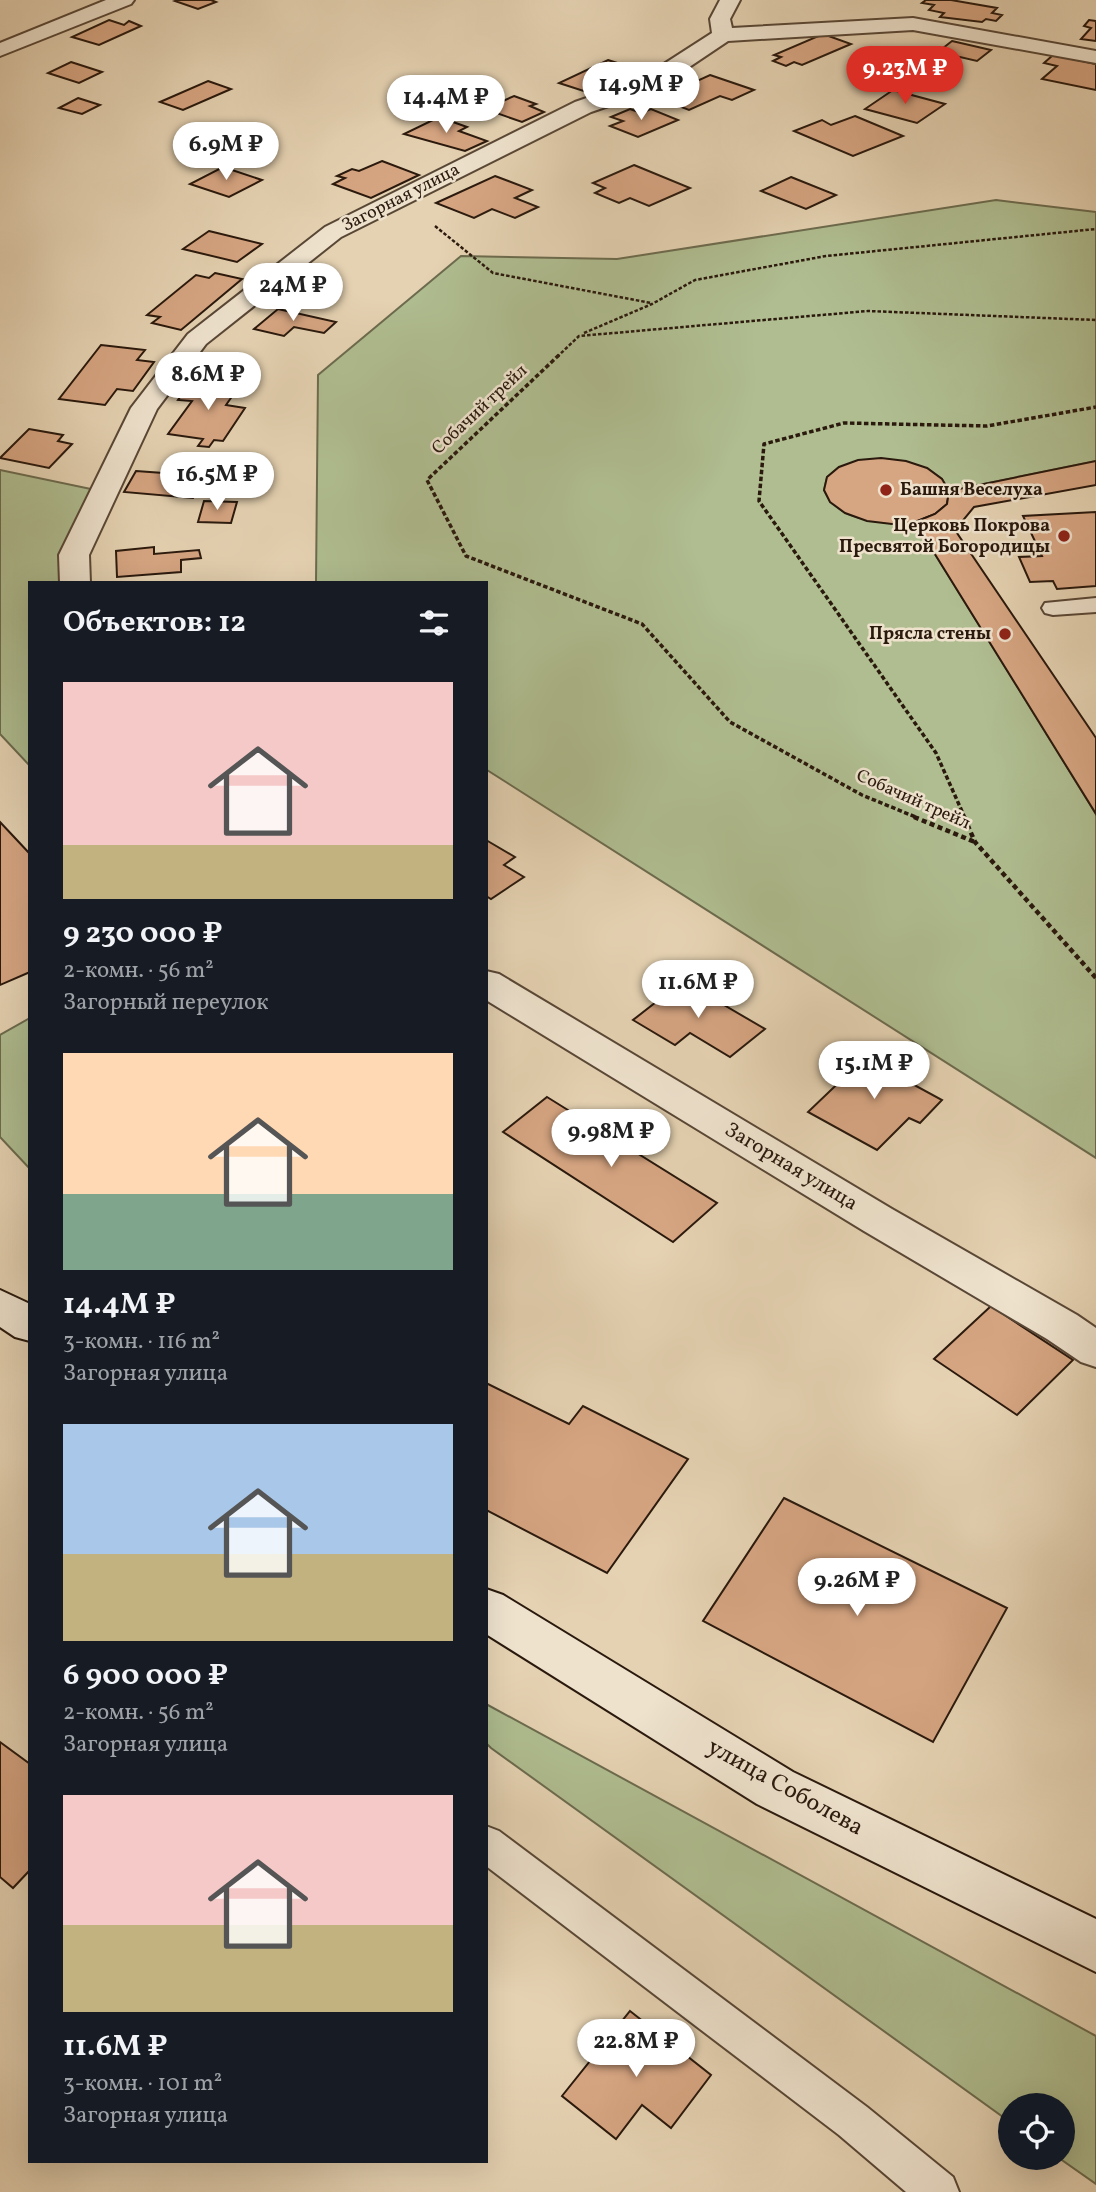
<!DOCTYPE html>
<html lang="ru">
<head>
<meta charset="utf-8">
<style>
	body { margin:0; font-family:Vollkorn,serif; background:#20242c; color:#f1f3f6; height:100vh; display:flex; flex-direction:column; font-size:26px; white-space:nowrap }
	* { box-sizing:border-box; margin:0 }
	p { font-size:23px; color:#9ea1a6 }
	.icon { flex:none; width:38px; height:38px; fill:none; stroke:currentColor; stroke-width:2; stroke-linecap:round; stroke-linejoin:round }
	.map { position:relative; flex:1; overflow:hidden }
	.drawer { position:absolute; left:28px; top:581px; width:460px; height:1582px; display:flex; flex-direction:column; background:#171b24; border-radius:0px; box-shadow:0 7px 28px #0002 }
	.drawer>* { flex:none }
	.buttons { position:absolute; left:998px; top:2093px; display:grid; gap:14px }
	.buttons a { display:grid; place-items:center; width:77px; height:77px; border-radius:50%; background:#171b24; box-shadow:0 7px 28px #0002; font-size:35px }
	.price { position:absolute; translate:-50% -60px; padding:0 16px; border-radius:24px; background:#fff; color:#222; font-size:23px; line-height:46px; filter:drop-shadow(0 2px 4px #0008) }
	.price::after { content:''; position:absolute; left:50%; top:42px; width:21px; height:16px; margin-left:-10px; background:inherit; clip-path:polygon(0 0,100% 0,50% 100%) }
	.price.active { background:#d93025; color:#fff }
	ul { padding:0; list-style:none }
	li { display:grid; align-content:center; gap:14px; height:371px; padding:0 35px }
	li span { display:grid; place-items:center; height:217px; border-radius:0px; color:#555 }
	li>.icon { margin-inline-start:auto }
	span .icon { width:126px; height:126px; fill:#fffc; stroke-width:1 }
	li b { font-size:30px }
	h2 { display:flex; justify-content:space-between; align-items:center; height:84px; padding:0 35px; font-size:30px }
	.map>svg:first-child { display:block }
</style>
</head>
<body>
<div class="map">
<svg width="1096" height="2192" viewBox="0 0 1096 2192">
	<rect width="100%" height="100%" fill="#e5d2b2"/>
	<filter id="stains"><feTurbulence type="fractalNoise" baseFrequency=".00286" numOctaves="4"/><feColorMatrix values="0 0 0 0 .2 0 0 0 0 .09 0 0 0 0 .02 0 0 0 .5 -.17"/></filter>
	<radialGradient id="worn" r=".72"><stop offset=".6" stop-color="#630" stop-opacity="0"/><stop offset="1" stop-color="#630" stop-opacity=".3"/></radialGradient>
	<g fill="#afbd90" stroke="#6c6b4e" stroke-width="2">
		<path d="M996,200L1096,212V461L949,491L942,479L927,468L839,467L827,477L824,490C840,525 881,521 915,522L1096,814V1158L487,770L486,583H316L318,375L461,256L617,259Z"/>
		<polygon points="0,470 91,489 67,583 30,583 30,766 0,734"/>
		<polygon points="30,1018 30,1169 0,1137 0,1035"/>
		<polygon points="486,1704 1096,2036 1096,2184 1059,2158 1062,2158 1062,2105 1010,2105 1010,2122 491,1748 487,1744"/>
	</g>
	<g fill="#d6a582" stroke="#2a190d" stroke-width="2">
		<polygon points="178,0 211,0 216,2 198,9 175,1"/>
		<polygon points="926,0 951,0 997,8 992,13 1002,15 996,21 986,19 982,22 940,17 944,13 929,10 934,5 922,3"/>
		<polygon points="109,20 124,25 129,21 141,26 99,45 72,37"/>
		<polygon points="1089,20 1096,21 1096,41 1081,39 1091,28 1084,26"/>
		<polygon points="823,34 851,44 802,65 794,62 786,66 773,61 781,57 774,55"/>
		<polygon points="952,41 991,50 977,61 938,52"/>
		<polygon points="1053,55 1096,64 1096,90 1042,79 1057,66 1044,63"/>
		<polygon points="608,60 645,72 596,95 559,83"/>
		<polygon points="71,62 102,72 79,83 48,73"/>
		<polygon points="710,75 754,90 732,100 720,96 689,110 658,98 671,93 662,90 687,79 695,82"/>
		<polygon points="208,81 231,89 183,110 160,102"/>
		<polygon points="893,90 945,104 917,123 865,109"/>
		<polygon points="514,96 536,104 530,106 544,112 522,122 485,109"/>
		<polygon points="78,98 100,105 82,114 59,108"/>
		<polygon points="630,109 641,113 651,109 678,120 638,137 610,126 623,121 611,117"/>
		<polygon points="855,116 903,136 853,156 794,131 822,120 831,125"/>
		<polygon points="439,117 467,127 459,131 487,141 465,151 404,134"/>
		<polygon points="382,161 419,175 371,198 333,184 345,178 337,176 352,169 359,171"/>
		<polygon points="634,165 690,188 649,206 630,198 619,203 595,193 605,188 593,183"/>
		<polygon points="223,167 262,180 229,197 190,184"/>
		<polygon points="495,176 532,190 515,198 538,207 515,218 492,209 474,218 436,203"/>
		<polygon points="791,177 836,195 806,209 761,191"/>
		<polygon points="209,231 262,244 237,262 183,249"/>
		<polygon points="215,273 242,279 181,330 152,323 160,317 147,315 196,275 209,278"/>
		<polygon points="278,309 336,322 324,333 294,327 284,336 254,329"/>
		<polygon points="101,345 145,350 137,360 154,362 133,391 117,389 105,405 59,399"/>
		<polygon points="193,379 240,385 226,405 245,408 223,441 214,440 209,447 198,446 203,439 168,434 192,401 178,400"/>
		<polygon points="29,429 63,435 58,441 72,444 49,468 0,458"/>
		<polygon points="881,458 906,461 927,468 942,479 949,491 947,504 935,514 915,522 892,524 867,521 845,513 830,502 824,490 827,477 839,467 858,460"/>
		<polygon points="1096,461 1096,485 974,507 955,530 1096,738 1096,814 915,522 935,514 947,504 949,491"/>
		<polygon points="136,471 204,476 193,498 124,492"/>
		<polygon points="204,501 237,502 231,523 198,522"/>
		<polygon points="1096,512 1096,586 1057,589 1053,581 1030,582 1019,557 1042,556 1023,516"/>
		<polygon points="154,547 154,554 199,550 201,558 181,560 181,572 117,577 116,551"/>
		<polygon points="0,822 30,854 30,972 0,985"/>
		<polygon points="486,840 515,857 504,865 524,877 491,899 486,896"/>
		<polygon points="683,981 765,1029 730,1057 690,1033 675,1045 633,1020"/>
		<polygon points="876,1047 906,1062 894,1074 942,1100 920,1123 909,1118 877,1150 808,1112"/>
		<polygon points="547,1097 717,1203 673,1242 503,1132"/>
		<polygon points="991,1306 1073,1360 1017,1415 934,1359"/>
		<polygon points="486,1383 569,1424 583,1406 688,1459 607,1573 486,1510"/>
		<polygon points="784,1498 1007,1608 933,1742 703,1621"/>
		<polygon points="0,1742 30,1764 30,1870 13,1888 0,1877"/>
		<polygon points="630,2011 711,2075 671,2128 642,2105 616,2139 562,2096"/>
	</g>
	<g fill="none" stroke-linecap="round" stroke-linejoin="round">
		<g stroke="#594736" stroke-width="4">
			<g id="lane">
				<polygon points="1096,598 1096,612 1053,615 1045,613 1042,608 1045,603"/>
				<polygon points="486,1826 499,1831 867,2107 953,2177 959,2192 906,2192 839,2135 486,1866"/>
			</g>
		</g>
		<g stroke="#594736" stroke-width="4">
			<g id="street">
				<polygon points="106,0 134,0 131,4 0,56 0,43"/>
				<polygon points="720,0 740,0 730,19 732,28 913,18 1096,51 1096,63 913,30 728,41 655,90 591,112 341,237 206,344 157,409 89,555 90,583 60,583 59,555 131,408 188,334 325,227 575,102 639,80 712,33 710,19"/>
				<polygon points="486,971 499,974 892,1209 1077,1315 1096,1328 1096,1367 1081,1362 1047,1339 864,1231 486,1000"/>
			</g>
		</g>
		<g stroke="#2a190d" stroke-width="4">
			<g id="secondary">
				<polygon points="0,1290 30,1304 30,1341 15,1337 0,1327"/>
				<polygon points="486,1589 503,1595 793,1772 1096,1919 1096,1972 757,1804 486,1634"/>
			</g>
		</g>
		<g stroke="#2a190d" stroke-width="2.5" stroke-dasharray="3.5 2" stroke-linecap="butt">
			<polyline points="435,226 493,273 651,303"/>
			<polyline points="584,333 652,304 695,280 826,256 1096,229"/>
			<polyline points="557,357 579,336 868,311 1096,320"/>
		</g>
		<g stroke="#2a190d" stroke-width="3.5" stroke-dasharray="4.5 2.5" stroke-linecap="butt">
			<polyline points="559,355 427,480 466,556 642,624 730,722 862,795 918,818"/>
			<polyline points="965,818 936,753 759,501 764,444 844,423 987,426 1096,407"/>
		</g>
		<g stroke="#2a190d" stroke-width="4.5" stroke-dasharray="5 3.5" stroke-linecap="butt">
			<polyline points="914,817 975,842"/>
			<polyline points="964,817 975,842 1096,978"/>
		</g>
		<use href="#lane" fill="#eee2cd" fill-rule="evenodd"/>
		<use href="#street" fill="#eee2cd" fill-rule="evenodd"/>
		<use href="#secondary" fill="#eee2cd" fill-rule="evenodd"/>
	</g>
	<g fill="#8f2418" stroke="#eee2cd" stroke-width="2.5">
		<circle cx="886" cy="490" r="7"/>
		<circle cx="1064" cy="536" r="7"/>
		<circle cx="1005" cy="634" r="7"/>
	</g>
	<g text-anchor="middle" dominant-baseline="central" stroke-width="5" stroke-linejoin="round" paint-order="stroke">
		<g font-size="18" fill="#2a190d" stroke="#eee2cd">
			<text transform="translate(401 198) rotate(-27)">Загорная улица</text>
			<text transform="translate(480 410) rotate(-43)">Собачий трейл</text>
			<text transform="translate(913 800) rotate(24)">Собачий трейл</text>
		</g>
		<g font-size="18" font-weight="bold" fill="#2a190d" stroke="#eee2cd" text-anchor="end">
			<text x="900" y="490" text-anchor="start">Башня Веселуха</text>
			<text x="1050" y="526">Церковь Покрова<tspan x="1050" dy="21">Пресвятой Богородицы</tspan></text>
			<text x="991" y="634">Прясла стены</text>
		</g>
		<g font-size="21" fill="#2a190d" stroke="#eee2cd">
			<text transform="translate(791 1167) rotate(31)">Загорная улица</text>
		</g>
		<g font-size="24" fill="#2a190d" stroke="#eee2cd">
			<text transform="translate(785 1788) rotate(29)">улица Соболева</text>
		</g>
	</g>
	<rect width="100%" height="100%" filter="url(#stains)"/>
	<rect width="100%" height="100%" fill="url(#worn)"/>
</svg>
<div class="buttons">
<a><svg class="icon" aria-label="locate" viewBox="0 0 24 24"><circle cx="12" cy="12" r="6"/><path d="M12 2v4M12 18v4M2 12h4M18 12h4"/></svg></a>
</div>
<b class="price active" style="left:905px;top:106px">9.23M ₽</b>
<b class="price" style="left:641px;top:122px">14.9M ₽</b>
<b class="price" style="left:446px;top:135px">14.4M ₽</b>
<b class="price" style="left:226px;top:182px">6.9M ₽</b>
<b class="price" style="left:293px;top:323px">24M ₽</b>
<b class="price" style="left:208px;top:412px">8.6M ₽</b>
<b class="price" style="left:217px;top:512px">16.5M ₽</b>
<b class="price" style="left:698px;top:1020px">11.6M ₽</b>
<b class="price" style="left:874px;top:1101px">15.1M ₽</b>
<b class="price" style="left:611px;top:1169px">9.98M ₽</b>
<b class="price" style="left:857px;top:1618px">9.26M ₽</b>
<b class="price" style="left:636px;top:2079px">22.8M ₽</b>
<section class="drawer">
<h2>Объектов: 12<svg class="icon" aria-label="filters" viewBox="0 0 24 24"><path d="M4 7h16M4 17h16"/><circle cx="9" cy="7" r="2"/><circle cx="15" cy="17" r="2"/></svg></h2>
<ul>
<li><span style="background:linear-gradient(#f6c9c9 75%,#c2b280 0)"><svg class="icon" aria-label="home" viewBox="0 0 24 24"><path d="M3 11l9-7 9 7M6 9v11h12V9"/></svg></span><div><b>9 230 000 ₽</b><p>2-комн. · 56 m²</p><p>Загорный переулок</p></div></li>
<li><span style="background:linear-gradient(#ffd9b3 65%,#7fa58c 0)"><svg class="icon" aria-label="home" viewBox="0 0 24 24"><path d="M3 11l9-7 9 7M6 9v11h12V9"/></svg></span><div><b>14.4M ₽</b><p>3-комн. · 116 m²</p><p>Загорная улица</p></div></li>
<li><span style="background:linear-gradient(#a9c7e8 60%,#c2b280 0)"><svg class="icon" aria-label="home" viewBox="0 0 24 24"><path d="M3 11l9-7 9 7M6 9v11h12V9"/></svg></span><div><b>6 900 000 ₽</b><p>2-комн. · 56 m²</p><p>Загорная улица</p></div></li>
<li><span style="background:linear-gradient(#f6c9c9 60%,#c2b280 0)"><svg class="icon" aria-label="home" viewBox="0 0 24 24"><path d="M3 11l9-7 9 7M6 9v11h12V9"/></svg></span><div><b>11.6M ₽</b><p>3-комн. · 101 m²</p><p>Загорная улица</p></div></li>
</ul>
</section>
</div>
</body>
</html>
